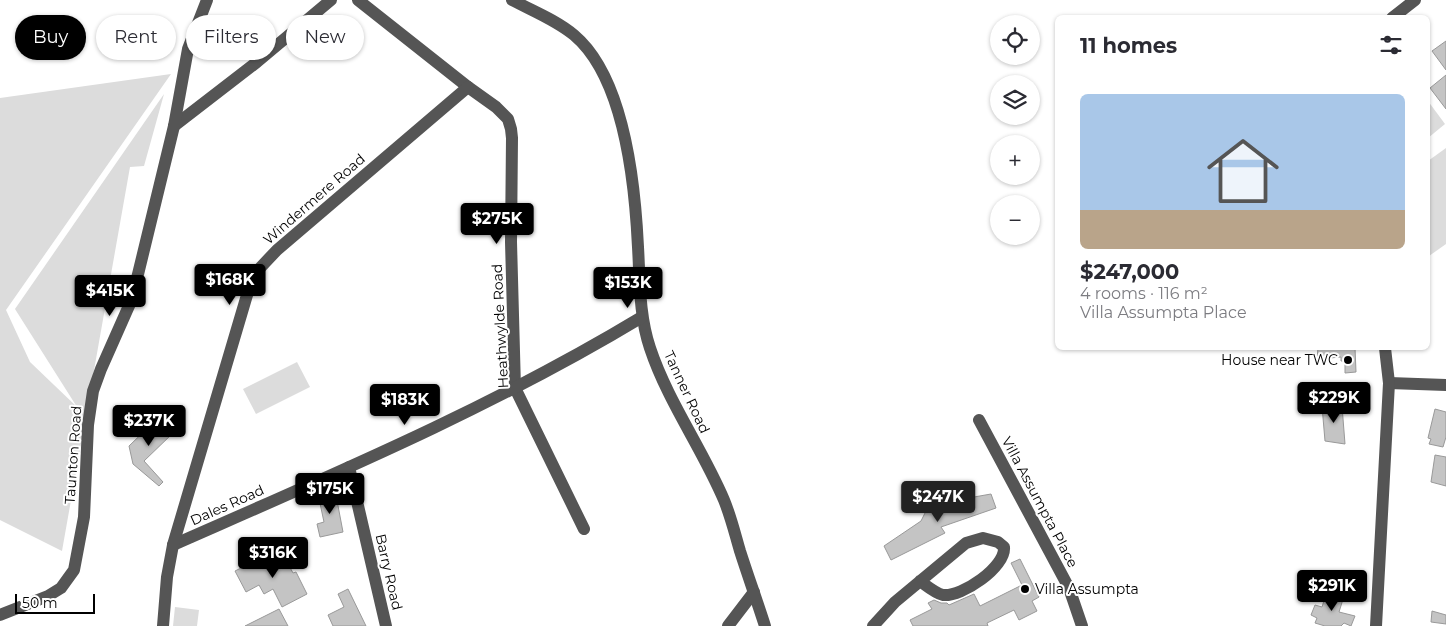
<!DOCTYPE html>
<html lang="en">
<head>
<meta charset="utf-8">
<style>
	body { margin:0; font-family:Montserrat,sans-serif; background:#f2f2f3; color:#2b2b33; height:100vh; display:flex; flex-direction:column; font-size:19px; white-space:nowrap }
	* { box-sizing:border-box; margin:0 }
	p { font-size:16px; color:#7c7c81 }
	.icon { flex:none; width:28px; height:28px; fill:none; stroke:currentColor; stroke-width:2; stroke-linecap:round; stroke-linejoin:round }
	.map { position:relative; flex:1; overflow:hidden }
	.panel { position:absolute; left:1055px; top:15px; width:375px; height:335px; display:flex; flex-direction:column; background:#fff; border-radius:8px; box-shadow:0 1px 4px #0004 }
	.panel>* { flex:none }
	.banner { position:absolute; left:15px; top:15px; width:475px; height:45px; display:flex; gap:10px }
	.controls { position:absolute; left:990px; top:15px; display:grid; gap:10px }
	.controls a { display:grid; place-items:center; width:50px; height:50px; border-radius:50%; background:#fff; box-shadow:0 1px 4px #0004; font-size:25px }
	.scale { position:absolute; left:15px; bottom:12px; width:80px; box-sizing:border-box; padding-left:5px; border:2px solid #000; border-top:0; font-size:14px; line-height:18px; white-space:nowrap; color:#000; -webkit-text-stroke:4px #fff; paint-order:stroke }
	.price { position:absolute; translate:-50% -42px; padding:0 11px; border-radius:5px; background:#000; color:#fff; font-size:16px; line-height:32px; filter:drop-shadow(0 1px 2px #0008) }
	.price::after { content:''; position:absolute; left:50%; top:30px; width:15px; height:11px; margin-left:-8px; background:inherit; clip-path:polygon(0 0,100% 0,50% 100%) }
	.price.on { background:#222; color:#fff }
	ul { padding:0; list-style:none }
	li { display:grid; align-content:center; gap:10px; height:265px; padding:0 25px }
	li span { display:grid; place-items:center; height:155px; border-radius:8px; color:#555 }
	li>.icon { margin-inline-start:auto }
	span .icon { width:90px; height:90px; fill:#fffc; stroke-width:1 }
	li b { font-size:21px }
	h2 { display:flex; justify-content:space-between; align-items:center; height:60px; padding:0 25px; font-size:21px }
	.chip { padding:0 18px; border-radius:22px; background:#fff; box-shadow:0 1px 4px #0004; font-size:18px; line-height:45px }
	.chip.on { background:#000; color:#fff }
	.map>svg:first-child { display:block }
</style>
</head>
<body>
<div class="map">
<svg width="1446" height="626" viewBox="0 0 1446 626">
	<rect width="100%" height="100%" fill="#fff"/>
	<g fill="#dcdcdc">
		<polygon points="171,74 6,310 30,362 77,407 15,309 164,94 144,166 130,167 62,551 0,520 0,98"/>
		<polygon points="1428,101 1445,124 1428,138"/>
		<polygon points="1446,148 1446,244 1429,256 1428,161"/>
		<polygon points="297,362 310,387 256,414 243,389"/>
		<polygon points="175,607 199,610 197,626 173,626"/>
	</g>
	<g fill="#c4c4c4" stroke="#999">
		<polygon points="1446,41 1446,70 1432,51"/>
		<polygon points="1446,75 1446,109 1430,88"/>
		<polygon points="1318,348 1355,348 1356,372 1345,373 1345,361 1341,361 1341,357 1317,359"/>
		<polygon points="1322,406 1342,406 1345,444 1325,441"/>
		<polygon points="1435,409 1446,412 1446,437 1443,447 1429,444 1431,439 1428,438"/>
		<polygon points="160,416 172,434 144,461 163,482 159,486 133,464 129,446"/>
		<polygon points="1435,455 1446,457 1446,486 1431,482"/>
		<polygon points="335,490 343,532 320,537 317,524 324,522 318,494"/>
		<polygon points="991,494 996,508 941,527 945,533 891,560 884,546 921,521 929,505"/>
		<polygon points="282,553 293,573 296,572 307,594 282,607 273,589 264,594 259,585 246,592 235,571 267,555 270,560"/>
		<polygon points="1020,559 1039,597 1032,601 1037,611 1019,620 1014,610 987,623 988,626 913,626 910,620 932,609 928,603 934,600 941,603 947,603 949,605 974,594 980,606 1022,585 1011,563"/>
		<polygon points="348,589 366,626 333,626 328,615 344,607 338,594"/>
		<polygon points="1327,591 1344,596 1339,612 1355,616 1351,626 1344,623 1341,626 1325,626 1315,623 1317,618 1311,615 1315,605 1322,607"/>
		<polygon points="279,609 288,626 245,626"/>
		<polygon points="1432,611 1446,615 1446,624 1431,622"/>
	</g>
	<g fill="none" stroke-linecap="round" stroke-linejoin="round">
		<g stroke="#555" stroke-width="12">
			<polyline points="358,0 468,87 496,107 508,119 511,129 512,138 511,242 515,388 584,529"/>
			<path d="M512,0C533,11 556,20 574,35C625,78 635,184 638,247C640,281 639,315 650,348C668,402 702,448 724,500C731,517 735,534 740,551C748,576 757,601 765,626"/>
			<polyline points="1392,18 1415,0"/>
			<polyline points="174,126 257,62 331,0"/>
			<polyline points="1389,383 1446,385"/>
			<polyline points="979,420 1069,588 1082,626"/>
			<polyline points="349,467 386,626"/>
			<path d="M173,545C332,475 493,407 642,317"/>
			<polyline points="0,615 48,596 61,588 74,570 84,517 88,425 93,391 101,369 132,299 174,126 188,49 207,0"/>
			<polyline points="163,626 167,577 173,545 247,295 260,268 277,250 468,87"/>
			<polyline points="728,626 754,592"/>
			<path d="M873,626L895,602L966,543L983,538L998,542L1004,547C1006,567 962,597 943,595C935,593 927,586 920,581"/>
			<polyline points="1376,626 1389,383 1385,348"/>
		</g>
	</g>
	<g fill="#000" stroke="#fff" stroke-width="2">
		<circle cx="1348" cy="360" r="5"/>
		<circle cx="1025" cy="589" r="5"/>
	</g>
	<g text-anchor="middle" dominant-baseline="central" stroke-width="4" stroke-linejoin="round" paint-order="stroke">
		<g font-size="14" fill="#000" stroke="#fff">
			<text transform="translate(314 199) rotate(-41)">Windermere Road</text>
			<text transform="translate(500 326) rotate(-93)">Heathwylde Road</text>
			<text transform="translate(687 392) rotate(65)">Tanner Road</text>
			<text transform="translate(73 455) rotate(-86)">Taunton Road</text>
			<text transform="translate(1040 502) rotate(62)">Villa Assumpta Place</text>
			<text transform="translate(227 505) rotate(-24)">Dales Road</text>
			<text transform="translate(389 572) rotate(77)">Barry Road</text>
		</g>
		<g font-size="14" fill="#000" stroke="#fff" text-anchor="end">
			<text x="1338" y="360">House near TWC</text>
			<text x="1035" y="589" text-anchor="start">Villa Assumpta</text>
		</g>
	</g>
</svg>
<div class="controls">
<a><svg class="icon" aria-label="locate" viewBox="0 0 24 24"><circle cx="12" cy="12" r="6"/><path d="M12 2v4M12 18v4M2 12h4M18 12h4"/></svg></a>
<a><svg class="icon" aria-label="layers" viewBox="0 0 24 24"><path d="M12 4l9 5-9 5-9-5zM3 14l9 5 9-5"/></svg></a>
<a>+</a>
<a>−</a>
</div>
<div class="scale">50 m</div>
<b class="price" style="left:497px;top:245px">$275K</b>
<b class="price" style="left:230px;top:306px">$168K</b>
<b class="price" style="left:628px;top:309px">$153K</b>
<b class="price" style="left:110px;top:317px">$415K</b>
<b class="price" style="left:1334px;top:424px">$229K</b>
<b class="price" style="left:405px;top:426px">$183K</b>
<b class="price" style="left:149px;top:447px">$237K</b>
<b class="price" style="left:330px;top:515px">$175K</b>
<b class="price on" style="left:938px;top:523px">$247K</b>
<b class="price" style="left:273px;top:579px">$316K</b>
<b class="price" style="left:1332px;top:612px">$291K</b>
<div class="banner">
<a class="chip on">Buy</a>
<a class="chip">Rent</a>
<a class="chip">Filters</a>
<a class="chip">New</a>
</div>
<section class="panel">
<h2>11 homes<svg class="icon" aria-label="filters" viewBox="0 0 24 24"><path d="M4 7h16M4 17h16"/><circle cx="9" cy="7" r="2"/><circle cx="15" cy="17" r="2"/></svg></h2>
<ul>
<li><span style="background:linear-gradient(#a9c7e8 75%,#b9a48a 0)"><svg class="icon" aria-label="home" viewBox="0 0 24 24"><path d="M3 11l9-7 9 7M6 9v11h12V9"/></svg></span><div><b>$247,000</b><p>4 rooms · 116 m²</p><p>Villa Assumpta Place</p></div></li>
</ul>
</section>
</div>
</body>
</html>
